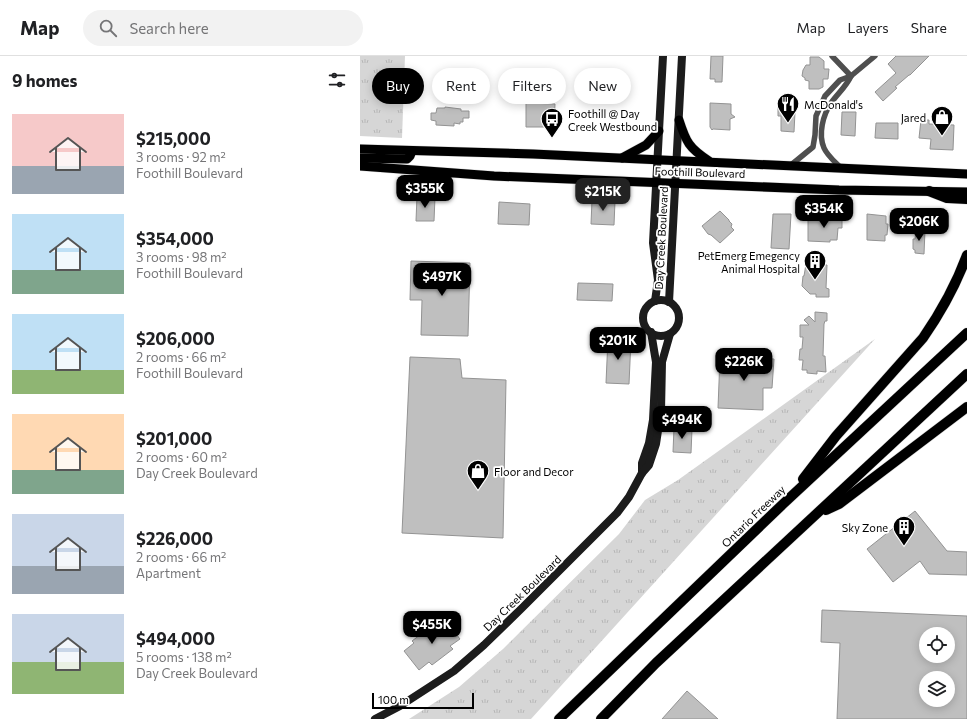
<!DOCTYPE html>
<html lang="en">
<head>
<meta charset="utf-8">
<style>
	body { margin:0; font-family:Commissioner,sans-serif; background:#f2f2f2; color:#202124; height:100vh; display:flex; flex-direction:column; font-size:15px; white-space:nowrap }
	* { box-sizing:border-box; margin:0 }
	p { font-size:13px; color:#757577 }
	.icon { flex:none; width:22px; height:22px; fill:none; stroke:currentColor; stroke-width:2; stroke-linecap:round; stroke-linejoin:round }
	.map { position:relative; flex:1; overflow:hidden }
	.drawer { display:flex; flex-direction:column; background:#fff; width:360px }
	.drawer>* { flex:none }
	.guide { position:absolute; left:12px; top:12px; width:380px; height:36px; display:flex; gap:8px }
	.tools { position:absolute; left:559px; top:571px; display:grid; gap:8px }
	.tools a { display:grid; place-items:center; width:36px; height:36px; border-radius:50%; background:#fff; box-shadow:0 2px 10px #0003; font-size:20px }
	.scale { position:absolute; left:12px; bottom:10px; width:102px; box-sizing:border-box; padding-left:4px; border:2px solid #000; border-top:0; font-size:11px; line-height:14px; white-space:nowrap; color:#000; -webkit-text-stroke:3px #fff; paint-order:stroke }
	.price { position:absolute; translate:-50% -34px; padding:0 9px; border-radius:8px; background:#000; color:#fff; font-size:13px; line-height:26px; filter:drop-shadow(0 1px 2px #0008) }
	.price::after { content:''; position:absolute; left:50%; top:24px; width:12px; height:9px; margin-left:-6px; background:inherit; clip-path:polygon(0 0,100% 0,50% 100%) }
	.price.selected { background:#222; color:#fff }
	ul { padding:0; list-style:none }
	li { display:flex; align-items:center; gap:12px; height:100px; padding:0 12px }
	li span { display:grid; place-items:center; flex:none; width:112px; height:80px; border-radius:0px; color:#555 }
	li>.icon { margin-inline-start:auto }
	span .icon { width:48px; height:48px; fill:#fffc; stroke-width:1 }
	li b { font-size:17px }
	h2 { display:flex; justify-content:space-between; align-items:center; height:48px; padding:0 12px; font-size:17px }
	.chip { padding:0 14px; border-radius:18px; background:#fff; box-shadow:0 2px 10px #0003; font-size:14px; line-height:36px }
	.chip.selected { background:#000; color:#fff }
	header { display:flex; align-items:center; gap:24px; box-sizing:border-box; height:56px; padding:0 20px; background:#fff; border-bottom:1px solid #e0e0e0 }
	header strong { font-size:19px }
	nav { display:flex; gap:22px; margin-inline-start:auto; font-size:14px }
	.search { width:280px; height:36px; background:#f2f2f2; display:flex; align-items:center; gap:10px; box-sizing:border-box; padding:0 14px; border-radius:22px; color:#757577; font-size:15px }
	main { display:flex; flex:1; min-height:0 }
	.map>svg:first-child { display:block }
</style>
</head>
<body>
<header>
<strong>Map</strong>
<div class="search"><svg class="icon" aria-label="search" viewBox="0 0 24 24"><circle cx="10" cy="10" r="6"/><path d="M15 15l6 6"/></svg>Search here</div>
<nav><a>Map</a><a>Layers</a><a>Share</a></nav>
</header>
<main>
<section class="drawer">
<h2>9 homes<svg class="icon" aria-label="filters" viewBox="0 0 24 24"><path d="M4 7h16M4 17h16"/><circle cx="9" cy="7" r="2"/><circle cx="15" cy="17" r="2"/></svg></h2>
<ul>
<li><span style="background:linear-gradient(#f6c9c9 65%,#9aa5b1 0)"><svg class="icon" aria-label="home" viewBox="0 0 24 24"><path d="M3 11l9-7 9 7M6 9v11h12V9"/></svg></span><div><b>$215,000</b><p>3 rooms · 92 m²</p><p>Foothill Boulevard</p></div></li>
<li><span style="background:linear-gradient(#bfe0f5 70%,#7fa58c 0)"><svg class="icon" aria-label="home" viewBox="0 0 24 24"><path d="M3 11l9-7 9 7M6 9v11h12V9"/></svg></span><div><b>$354,000</b><p>3 rooms · 98 m²</p><p>Foothill Boulevard</p></div></li>
<li><span style="background:linear-gradient(#bfe0f5 70%,#8fb573 0)"><svg class="icon" aria-label="home" viewBox="0 0 24 24"><path d="M3 11l9-7 9 7M6 9v11h12V9"/></svg></span><div><b>$206,000</b><p>2 rooms · 66 m²</p><p>Foothill Boulevard</p></div></li>
<li><span style="background:linear-gradient(#ffd9b3 70%,#7fa58c 0)"><svg class="icon" aria-label="home" viewBox="0 0 24 24"><path d="M3 11l9-7 9 7M6 9v11h12V9"/></svg></span><div><b>$201,000</b><p>2 rooms · 60 m²</p><p>Day Creek Boulevard</p></div></li>
<li><span style="background:linear-gradient(#c9d6e8 65%,#9aa5b1 0)"><svg class="icon" aria-label="home" viewBox="0 0 24 24"><path d="M3 11l9-7 9 7M6 9v11h12V9"/></svg></span><div><b>$226,000</b><p>2 rooms · 66 m²</p><p>Apartment</p></div></li>
<li><span style="background:linear-gradient(#c9d6e8 60%,#8fb573 0)"><svg class="icon" aria-label="home" viewBox="0 0 24 24"><path d="M3 11l9-7 9 7M6 9v11h12V9"/></svg></span><div><b>$494,000</b><p>5 rooms · 138 m²</p><p>Day Creek Boulevard</p></div></li>
</ul>
</section>
<div class="map">
<svg width="607" height="663" viewBox="0 0 607 663">
	<defs>
		<pattern id="grass-tufts" width="24" height="20" patternUnits="userSpaceOnUse"><rect width="24" height="20" fill="#d6d6d6"/><path d="M3 7l-1-3M5 7V3M7 7l1-3M15 17l-1-3M17 17v-4M19 17l1-3" fill="none" stroke="#b6b6b6"/></pattern>
	</defs>
	<rect width="100%" height="100%" fill="#fff"/>
	<g fill="url(#grass-tufts)">
		<polygon points="0,0 45,0 42,82 0,80"/>
		<polygon points="515,283 171,663 49,663 99,631 143,593 259,478 285,444 318,424"/>
	</g>
	<g fill="#bfbfbf" stroke="#939393" fill-rule="evenodd">
		<polygon points="351,0 363,0 362,26 355,26 355,23 350,23"/>
		<polygon points="536,0 569,0 550,19 549,19 535,31 537,32 523,45 515,36 536,17 528,8"/>
		<polygon points="450,1 459,1 464,5 464,13 469,13 468,23 463,23 463,31 459,33 449,33 449,25 445,24 445,22 442,20 443,14 446,9 450,9"/>
		<polygon points="166,47 195,48 194,71 166,71"/>
		<polygon points="350,47 371,48 371,58 375,61 370,63 370,74 353,73 352,74 350,71"/>
		<polygon points="418,47 433,48 433,56 435,56 434,76 421,75 421,60 418,60"/>
		<polygon points="85,51 101,53 101,55 109,55 109,62 103,62 103,66 100,66 100,68 94,67 94,70 76,69 76,65 71,64 71,57 76,57 77,52 85,52"/>
		<polygon points="482,56 496,56 495,80 481,79"/>
		<polygon points="561,64 569,64 569,68 594,69 593,94 570,93 571,83 559,82"/>
		<polygon points="516,67 538,67 538,83 515,82"/>
		<polygon points="57,140 75,141 74,165 56,165"/>
		<polygon points="232,144 255,145 254,169 231,168"/>
		<polygon points="139,146 170,148 169,169 138,168"/>
		<polygon points="360,155 369,164 369,165 372,168 371,171 374,174 360,187 351,179 348,178 342,170"/>
		<polygon points="413,158 431,158 429,193 411,192"/>
		<polygon points="507,158 526,160 526,168 528,168 527,179 525,179 525,185 507,184"/>
		<polygon points="455,161 482,163 482,172 478,172 477,184 470,184 470,186 448,185 448,162 455,163"/>
		<polygon points="556,174 565,174 564,198 555,197 555,194 553,193 553,183 555,183"/>
		<polygon points="51,205 110,207 108,280 61,279 62,244 50,244"/>
		<polygon points="446,208 467,209 466,232 469,233 469,241 456,241 456,238 450,238 442,230 443,220 444,220"/>
		<polygon points="218,227 253,228 252,245 217,244"/>
		<polygon points="455,256 467,257 467,265 465,265 464,268 463,300 465,300 466,316 457,315 457,318 447,317 447,314 442,314 443,304 439,304 440,293 442,293 443,281 440,281 440,269 449,269 444,264 449,260 455,266"/>
		<polygon points="248,282 271,283 269,328 246,327"/>
		<polygon points="50,301 100,303 102,322 146,324 143,482 42,477"/>
		<polygon points="360,301 414,303 412,332 403,332 403,354 358,352"/>
		<polygon points="314,372 332,373 331,397 313,396"/>
		<polygon points="555,455 587,495 607,496 607,519 569,518 560,505 533,526 507,493"/>
		<path d="M462,554L607,560V663H477L480,587L461,586ZM566,578H588V600H566ZM566,622H588V644H566Z"/>
		<polygon points="85,564 100,583 90,590 93,593 72,609 69,606 59,614 44,595 54,587 52,585 73,569 75,572"/>
		<polygon points="327,635 358,663 302,663"/>
	</g>
	<g fill="none" stroke-linecap="round" stroke-linejoin="round">
		<g stroke="#dbdbdb" stroke-width="10">
			<g id="primary">
				<path d="M319,64C326,86 329,92 349,105"/>
				<polyline points="0,93 173,98 607,118"/>
				<polyline points="0,102 47,103 50,100 52,95"/>
				<polyline points="262,102 286,89 299,75"/>
				<polyline points="0,110 134,120 479,134 607,136"/>
			</g>
		</g>
		<g stroke="#dbdbdb" stroke-width="11">
			<g id="highway">
				<polyline points="569,135 587,142 607,143"/>
				<path d="M443,423L476,380L563,282C581,256 596,229 607,199"/>
				<polyline points="466,454 479,448 607,351"/>
				<polyline points="199,663 423,448 607,277"/>
				<polyline points="241,663 296,607 607,318"/>
			</g>
		</g>
		<g stroke="#4f4f4f" stroke-width="5.5">
			<polyline points="472,0 491,20"/>
			<polyline points="431,109 453,91 455,79 456,60 465,40 480,24 491,20 515,0"/>
			<path d="M480,111C474,105 467,99 464,92C458,78 463,59 471,47C478,37 486,31 491,20"/>
		</g>
		<g stroke="#1c1c1c" stroke-width="8">
			<circle cx="301" cy="262" r="18"/>
			<polyline points="295,245 298,224 293,187 303,0"/>
			<polyline points="309,246 322,0"/>
			<polyline points="282,417 282,407 289,387 293,364 296,306 291,276"/>
			<polyline points="15,663 40,650 94,615 124,589 161,553 257,457 269,441 282,417 289,409 296,388 301,355 302,306 310,278"/>
		</g>
		<use href="#primary" stroke="#000" stroke-width="9"/>
		<use href="#highway" stroke="#000" stroke-width="10"/>
	</g>
	<defs>
		<g id="restaurant-pin" transform="scale(1.15)"><path d="M0 17L-7.5 6A9.5 9.5 0 1 1 7.5 6Z" fill="#000" stroke="#fff"/><path d="M-5-6h1v4h1v-4h1v4h1v-4h1v5L-1.5 .5V6h-2V.5L-5-1ZM5-6V6H3V1.5H1.5Q1.5-4 5-6Z" fill="#fff"/></g>
		<g id="shop-pin" transform="scale(1.15)"><path d="M0 17L-7.5 6A9.5 9.5 0 1 1 7.5 6Z" fill="#000" stroke="#fff"/><path d="M-5-2.5h2.3a2.7 3.5 0 0 1 5.4 0H5L5.5 6h-11ZM-1.5-2.5h3a1.5 2.3 0 0 0-3 0Z" fill="#fff"/></g>
		<g id="bus-pin" transform="scale(1.15)"><path d="M0 17L-7.5 6A9.5 9.5 0 1 1 7.5 6Z" fill="#000" stroke="#fff"/><path d="M-5-6H5V4H4V6H2V4H-2V6H-4V4H-5ZM-3.5-4V0h7V-4ZM-3.5 1.2v1.5H-2V1.2ZM2 1.2v1.5H3.5V1.2Z" fill="#fff"/></g>
		<g id="building-pin" transform="scale(1.15)"><path d="M0 17L-7.5 6A9.5 9.5 0 1 1 7.5 6Z" fill="#000" stroke="#fff"/><path d="M-4-6H4V6H1V3H-1V6H-4ZM-2.5-4.3h1.7v1.8h-1.7ZM.8-4.3h1.7v1.8H.8ZM-2.5-1h1.7V.8h-1.7ZM.8-1h1.7V.8H.8Z" fill="#fff"/></g>
	</defs>
	<g fill-rule="evenodd">
		<use href="#restaurant-pin" x="428" y="48"/>
		<use href="#shop-pin" x="582" y="61"/>
		<use href="#bus-pin" x="192" y="63"/>
		<use href="#building-pin" x="455" y="205"/>
		<use href="#shop-pin" x="118" y="415"/>
		<use href="#building-pin" x="544" y="471"/>
	</g>
	<g text-anchor="middle" dominant-baseline="central" stroke-width="3.5" stroke-linejoin="round" paint-order="stroke">
		<g font-size="11" fill="#000" stroke="#fff" text-anchor="start">
			<text x="444" y="48">McDonald's</text>
			<text x="208" y="57">Foothill @ Day<tspan x="208" dy="13">Creek Westbound</tspan></text>
			<text x="566" y="61" text-anchor="end">Jared</text>
			<text x="440" y="199" text-anchor="end">PetEmerg Emegency<tspan x="440" dy="13">Animal Hospital</tspan></text>
			<text x="134" y="415">Floor and Decor</text>
			<text x="528" y="471" text-anchor="end">Sky Zone</text>
		</g>
		<g font-size="11" fill="#000" stroke="#fff">
			<text transform="translate(340 116) rotate(2)">Foothill Boulevard</text>
			<text transform="translate(301 182) rotate(-87)">Day Creek Boulevard</text>
			<text transform="translate(393 460) rotate(-44)">Ontario Freeway</text>
			<text transform="translate(162 537) rotate(-44)">Day Creek Boulevard</text>
		</g>
	</g>
</svg>
<div class="tools">
<a><svg class="icon" aria-label="locate" viewBox="0 0 24 24"><circle cx="12" cy="12" r="6"/><path d="M12 2v4M12 18v4M2 12h4M18 12h4"/></svg></a>
<a><svg class="icon" aria-label="layers" viewBox="0 0 24 24"><path d="M12 4l9 5-9 5-9-5zM3 14l9 5 9-5"/></svg></a>
</div>
<div class="scale">100 m</div>
<b class="price" style="left:65px;top:153px">$355K</b>
<b class="price selected" style="left:243px;top:156px">$215K</b>
<b class="price" style="left:464px;top:173px">$354K</b>
<b class="price" style="left:559px;top:186px">$206K</b>
<b class="price" style="left:82px;top:241px">$497K</b>
<b class="price" style="left:258px;top:305px">$201K</b>
<b class="price" style="left:384px;top:326px">$226K</b>
<b class="price" style="left:322px;top:384px">$494K</b>
<b class="price" style="left:72px;top:589px">$455K</b>
<div class="guide">
<a class="chip selected">Buy</a>
<a class="chip">Rent</a>
<a class="chip">Filters</a>
<a class="chip">New</a>
</div>
</div>
</main>
</body>
</html>
